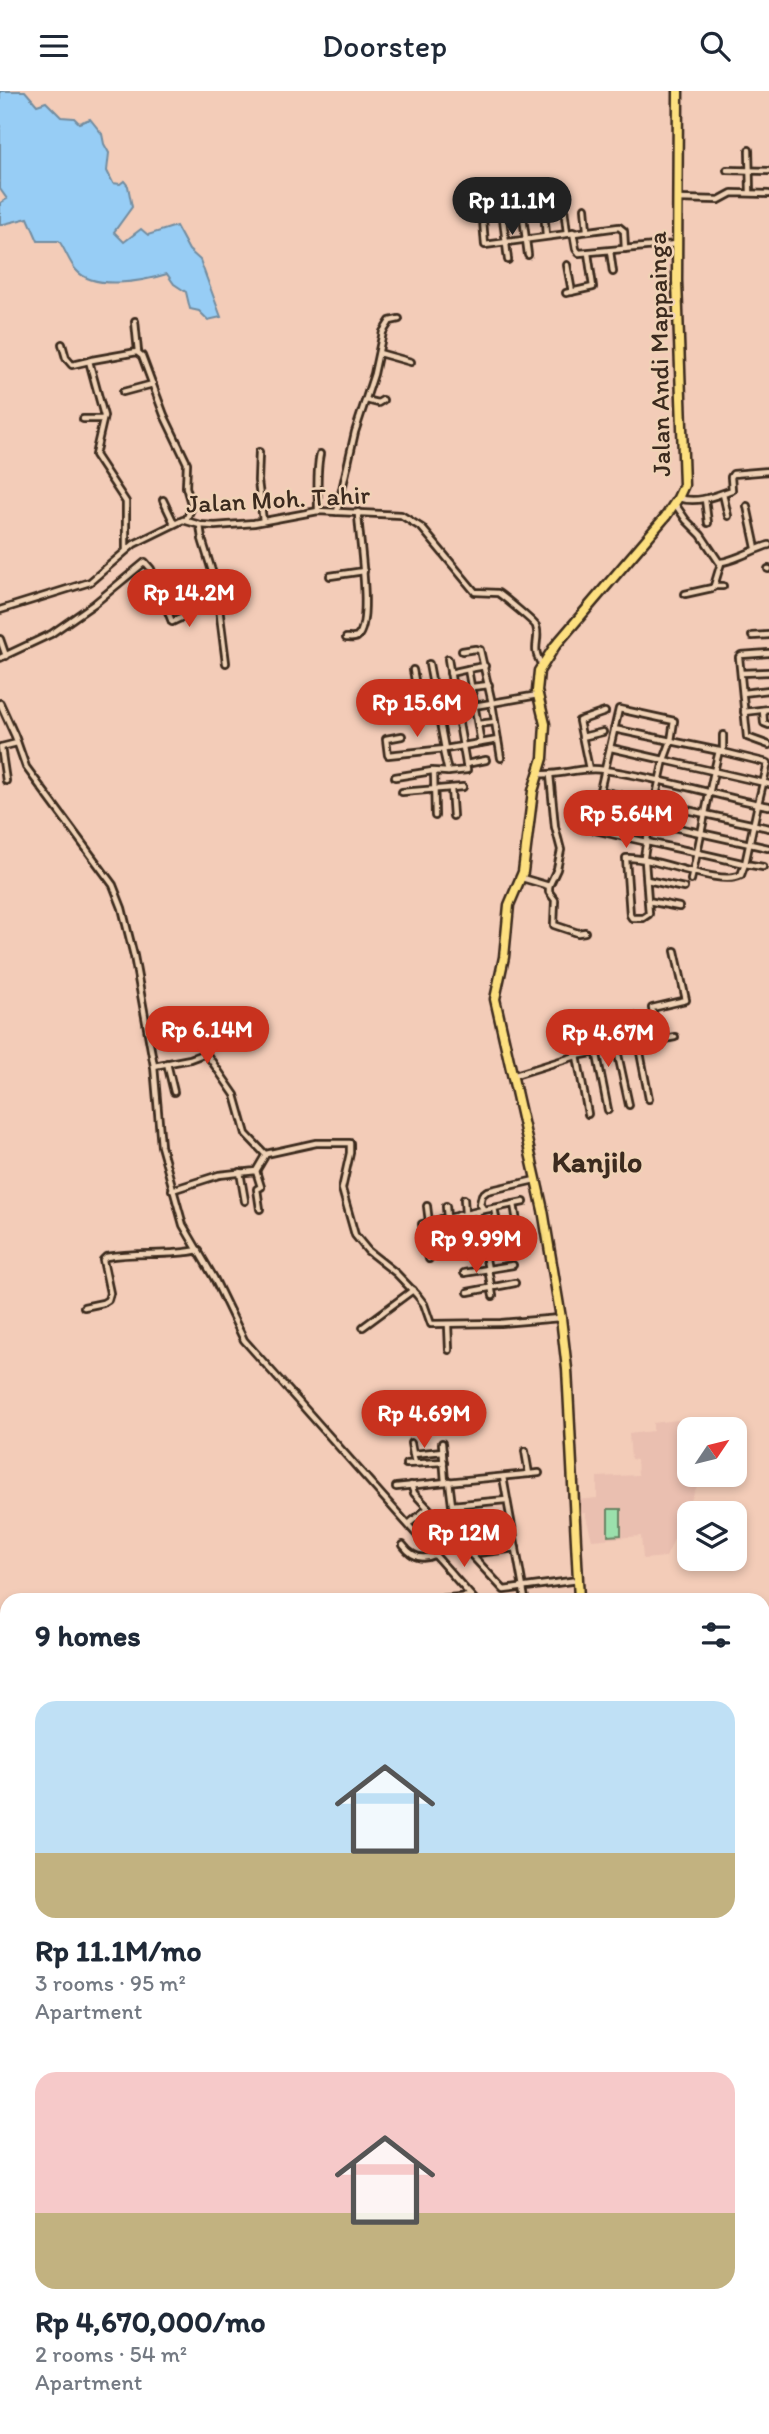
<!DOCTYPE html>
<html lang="en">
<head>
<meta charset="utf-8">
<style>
	body { margin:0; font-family:Itim,sans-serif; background:#f2f2f3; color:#1f2937; height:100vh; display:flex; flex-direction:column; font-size:26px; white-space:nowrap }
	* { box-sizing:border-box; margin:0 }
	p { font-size:23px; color:#747a83 }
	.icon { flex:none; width:38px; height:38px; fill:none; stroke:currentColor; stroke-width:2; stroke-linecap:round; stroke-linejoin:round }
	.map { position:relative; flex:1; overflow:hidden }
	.sheet { position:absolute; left:0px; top:1502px; width:770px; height:842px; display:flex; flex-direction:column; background:#fff; border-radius:21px 21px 0 0; box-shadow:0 4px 10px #0003 }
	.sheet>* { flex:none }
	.needle { width:46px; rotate:55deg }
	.fabs { position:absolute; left:677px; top:1326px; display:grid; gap:14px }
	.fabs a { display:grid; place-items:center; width:70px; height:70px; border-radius:14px; background:#fff; box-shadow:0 4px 10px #0003; font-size:35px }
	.price { position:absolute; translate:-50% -60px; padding:0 16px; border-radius:24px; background:#c8321e; color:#fff; font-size:23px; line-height:46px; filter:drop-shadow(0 2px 4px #0008) }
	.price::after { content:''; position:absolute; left:50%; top:42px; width:21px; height:16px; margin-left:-10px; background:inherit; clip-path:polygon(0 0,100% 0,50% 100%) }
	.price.selected { background:#222; color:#fff }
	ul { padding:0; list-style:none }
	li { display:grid; align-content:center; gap:14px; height:371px; padding:0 35px }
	li span { display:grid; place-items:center; height:217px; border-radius:21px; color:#555 }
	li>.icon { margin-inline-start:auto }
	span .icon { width:126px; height:126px; fill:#fffc; stroke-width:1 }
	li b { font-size:30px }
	h2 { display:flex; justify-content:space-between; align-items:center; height:84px; padding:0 35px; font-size:30px }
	header { display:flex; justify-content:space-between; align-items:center; height:91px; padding:0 35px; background:#fff; font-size:32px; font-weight:600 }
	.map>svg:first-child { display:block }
</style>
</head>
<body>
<header><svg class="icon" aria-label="menu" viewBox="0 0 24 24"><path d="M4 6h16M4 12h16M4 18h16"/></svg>Doorstep<svg class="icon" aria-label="search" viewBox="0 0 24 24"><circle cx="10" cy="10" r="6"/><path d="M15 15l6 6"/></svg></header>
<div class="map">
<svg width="769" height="2343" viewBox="0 0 769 2343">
	<rect width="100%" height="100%" fill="#f3ccb8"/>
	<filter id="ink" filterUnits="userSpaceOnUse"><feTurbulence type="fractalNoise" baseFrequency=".0143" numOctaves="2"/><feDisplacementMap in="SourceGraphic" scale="14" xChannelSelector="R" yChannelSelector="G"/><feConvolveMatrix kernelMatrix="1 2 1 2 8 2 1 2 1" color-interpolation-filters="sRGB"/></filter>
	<g filter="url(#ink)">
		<polygon fill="#eabfb0" points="686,1328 690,1384 702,1384 691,1409 684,1411 685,1424 666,1466 643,1468 641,1445 592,1449 585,1422 577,1423 577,1409 597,1407 597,1386 638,1384 637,1369 631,1368 629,1343 653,1340 653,1332"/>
		<polygon fill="#9be0ac" stroke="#6b8565" stroke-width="2" points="608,1418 621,1418 621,1444 608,1445"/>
		<path fill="#97cdf5" stroke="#728c9f" stroke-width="2" d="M0,0H25L37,14L46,11L61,26L74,27L79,32L90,28L102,43L104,53L109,62L107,80L113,92L120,93L124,90L128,95L132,116L114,141L124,151L141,138L148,144L176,135L189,159L200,169L221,226L208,229L199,220L190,218L186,201L174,193L167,183C144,190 94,200 76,179C69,171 65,158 59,150H38L28,127L0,134V112L7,108L0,98Z"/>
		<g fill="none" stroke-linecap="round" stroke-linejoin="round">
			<g stroke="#3b2a1e" stroke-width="10">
				<g id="street">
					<polyline points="749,59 750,101"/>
					<polyline points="727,79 769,80"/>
					<polyline points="562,101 567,142"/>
					<polyline points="543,104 546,145"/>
					<polyline points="678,108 719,109 732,102 769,103"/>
					<polyline points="482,117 485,154 619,136 624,140 625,158"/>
					<polyline points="585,117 587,139"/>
					<polyline points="523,126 528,164"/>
					<polyline points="503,128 508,169"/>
					<polyline points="573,141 576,158 579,162 677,153"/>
					<polyline points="610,160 613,181"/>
					<polyline points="567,174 572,201"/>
					<polyline points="566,202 593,196 588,162"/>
					<polyline points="135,230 138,261"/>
					<polyline points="62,253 66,267 72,274 89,270"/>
					<polyline points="379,262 411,271"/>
					<polyline points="123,301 153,293"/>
					<polyline points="366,309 378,312 383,309"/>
					<polyline points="83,328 103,328"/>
					<polyline points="259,361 258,390 263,430"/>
					<polyline points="723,403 728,425"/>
					<path d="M679,407C697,413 715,405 732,399L731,386L733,383L769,380"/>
					<polyline points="705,408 708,432"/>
					<polyline points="163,409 174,432"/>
					<path d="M675,413L686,429L701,444L719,471C730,472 754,458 769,454"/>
					<polyline points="747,415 756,457"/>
					<path d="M318,420C318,401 316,381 320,363"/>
					<polyline points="337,421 355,341 374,283 383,241 390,230 399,228"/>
					<polyline points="200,434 202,448 216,493 226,572"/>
					<polyline points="126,459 126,411 95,364 104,325 89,270 92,269 137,261 142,265 164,324 187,372 186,396 192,416 186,429"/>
					<polyline points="768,478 769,478"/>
					<polyline points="330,485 364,480"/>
					<polyline points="714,495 721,472"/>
					<polyline points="201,501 217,497"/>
					<polyline points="685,503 712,497 714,495 723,495"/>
					<path d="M0,519L90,491L134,453L183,429L200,434L215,435L254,432L318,420L401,424L422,437L475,501L498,502C504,506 534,531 536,535C541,549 530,557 542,574"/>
					<polyline points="752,545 769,544"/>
					<path d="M346,547C349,547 354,548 357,546C374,533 358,443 358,421"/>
					<polyline points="0,548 6,565"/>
					<polyline points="769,562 741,564 739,566 747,646 769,654"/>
					<polyline points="0,567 51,543 94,513 145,471 151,478 172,531 187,524 195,513 219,514"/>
					<polyline points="448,568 466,673 486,669"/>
					<polyline points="429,573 445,658 498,649 492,612 538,604"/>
					<polyline points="413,579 421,621 438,621 492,612 480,559 475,558 462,560"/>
					<polyline points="450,582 468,578"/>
					<polyline points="741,582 769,581"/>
					<polyline points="472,596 489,594"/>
					<polyline points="743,602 769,599"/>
					<polyline points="0,612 15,645 26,676 113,794 122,817 134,865 154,975 161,1055 183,1134 214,1187 244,1249 474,1508"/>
					<polyline points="763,619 764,632 769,634"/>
					<polyline points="744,621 769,618"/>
					<polyline points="478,633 495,631"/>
					<path d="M614,638L671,650L674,630L619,618L591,738C642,751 694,760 745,773L741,784C719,796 655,765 626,767L630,824L632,827H643L649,823L645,770L644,766C649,733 657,701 664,669L769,693"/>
					<polyline points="402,645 386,648 388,664 445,658"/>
					<polyline points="582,646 603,641"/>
					<polyline points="498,649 501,667"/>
					<polyline points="481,652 468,578 485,575"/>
					<polyline points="1,656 6,690"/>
					<polyline points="1,656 17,652"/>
					<polyline points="611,657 664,669 671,650 719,660"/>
					<polyline points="443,659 448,681 467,679 466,673"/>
					<polyline points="723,661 723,644"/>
					<polyline points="589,678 579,630 605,621"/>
					<polyline points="434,681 435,725"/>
					<path d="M539,683C561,685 582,675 604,679C656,686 707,702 758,713L768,672L719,660C708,703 701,746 691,789"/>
					<polyline points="395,686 432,680 448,681"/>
					<polyline points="451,697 453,725"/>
					<polyline points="600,700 769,737"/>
					<polyline points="402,701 463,696"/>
					<polyline points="595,721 651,731 768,757"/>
					<polyline points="763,776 745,773 758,713 769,715"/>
					<polyline points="522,787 549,795 557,778 561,759 555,736 550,684"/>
					<polyline points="647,789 684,797"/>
					<polyline points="549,795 549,801 555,809 554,834 578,842 585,841"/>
					<polyline points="648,810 679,816"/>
					<polyline points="633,925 649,1008"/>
					<polyline points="180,936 208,932"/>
					<polyline points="612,936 629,1014"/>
					<polyline points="592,939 608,1019"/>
					<polyline points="573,944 588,1023"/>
					<polyline points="658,949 652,917 686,909 675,860"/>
					<polyline points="206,962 235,1004 246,1043 265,1063"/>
					<polyline points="167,972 174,1001"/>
					<polyline points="154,975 190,968 206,962 199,933"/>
					<polyline points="512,985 576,965 675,946"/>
					<polyline points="256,1080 261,1096 257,1098 260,1118"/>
					<polyline points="240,1081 245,1110"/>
					<polyline points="172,1099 219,1084 256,1080 266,1063 316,1052 350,1052 350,1062 342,1098 355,1144 368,1160 396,1182 417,1204 424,1213 431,1233 501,1232 560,1227"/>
					<polyline points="464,1108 465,1123"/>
					<polyline points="524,1111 484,1119 480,1113 482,1104 487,1100 535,1089"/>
					<polyline points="514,1113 520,1149"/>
					<polyline points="427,1115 429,1131"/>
					<polyline points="446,1115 447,1127"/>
					<polyline points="494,1117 502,1156"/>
					<polyline points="477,1120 493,1205"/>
					<polyline points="459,1124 465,1163"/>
					<polyline points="441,1128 447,1164"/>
					<polyline points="458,1164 510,1155"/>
					<polyline points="429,1168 422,1133 483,1119"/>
					<polyline points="464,1182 513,1174"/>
					<polyline points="468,1201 515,1192"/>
					<path d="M84,1216L103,1212L108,1209L110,1202L103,1169L106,1166C138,1160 166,1166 199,1159"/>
					<polyline points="448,1234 449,1259"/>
					<polyline points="363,1236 413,1199"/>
					<polyline points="411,1352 413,1363"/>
					<polyline points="442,1352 445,1391"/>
					<polyline points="525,1360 529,1383"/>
					<polyline points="415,1372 413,1363 443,1360"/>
					<polyline points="406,1373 444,1371"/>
					<polyline points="503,1386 525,1508"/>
					<polyline points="449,1390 452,1414 506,1409"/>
					<polyline points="411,1394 414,1402 504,1499 578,1489"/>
					<polyline points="396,1396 539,1382"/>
					<polyline points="411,1431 428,1417"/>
					<polyline points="450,1441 511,1434"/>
					<polyline points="427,1448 443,1434"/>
					<path d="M403,1454C411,1465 421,1470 434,1464"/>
					<polyline points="470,1463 516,1457"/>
					<polyline points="438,1508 471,1505"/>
					<polyline points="763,1525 769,1522"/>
					<polyline points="763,1687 769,1688"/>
					<polyline points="763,1787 769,1778"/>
					<polyline points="763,1974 769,1980"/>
					<polyline points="0,2118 7,2116"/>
					<polyline points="285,2336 295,2343"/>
					<polyline points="264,2343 278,2336"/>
					<polyline points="370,2343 380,2336"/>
				</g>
			</g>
			<g stroke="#3b2a1e" stroke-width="13">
				<g id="primary">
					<polyline points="579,1508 567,1278 561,1227 543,1119 495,908 504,866 509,814 523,781 533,700 543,667 545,633 537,600 539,580 555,555 666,425 678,407 684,394 677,190 678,0"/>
					<polyline points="443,2336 446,2343"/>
				</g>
			</g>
			<use href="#street" stroke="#f0d2b6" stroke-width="4.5"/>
			<use href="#primary" stroke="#fde080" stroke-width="8"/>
		</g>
	</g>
	<g text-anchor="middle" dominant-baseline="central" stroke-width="5" stroke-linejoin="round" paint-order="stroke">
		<g font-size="26" fill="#3b2a1e" stroke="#f0d2b6">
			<text transform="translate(659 263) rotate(-91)">Jalan Andi Mappainga</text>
			<text transform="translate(278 408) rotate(-3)">Jalan Moh. Tahir</text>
		</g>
		<g font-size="30" font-weight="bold" fill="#3b2a1e" stroke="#f0d2b6">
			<text x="597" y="1070">Kanjilo</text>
		</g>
	</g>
</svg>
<div class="fabs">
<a><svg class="needle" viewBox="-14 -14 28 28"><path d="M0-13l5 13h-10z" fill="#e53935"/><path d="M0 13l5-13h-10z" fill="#747a83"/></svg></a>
<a><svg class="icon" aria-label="layers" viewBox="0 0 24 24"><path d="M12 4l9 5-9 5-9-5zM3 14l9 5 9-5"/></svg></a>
</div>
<b class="price selected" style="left:512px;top:146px">Rp 11.1M</b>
<b class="price" style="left:189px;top:538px">Rp 14.2M</b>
<b class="price" style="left:417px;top:648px">Rp 15.6M</b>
<b class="price" style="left:626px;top:759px">Rp 5.64M</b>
<b class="price" style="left:207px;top:975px">Rp 6.14M</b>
<b class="price" style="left:608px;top:978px">Rp 4.67M</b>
<b class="price" style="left:476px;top:1184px">Rp 9.99M</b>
<b class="price" style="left:424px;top:1359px">Rp 4.69M</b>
<b class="price" style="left:464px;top:1478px">Rp 12M</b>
<section class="sheet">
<h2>9 homes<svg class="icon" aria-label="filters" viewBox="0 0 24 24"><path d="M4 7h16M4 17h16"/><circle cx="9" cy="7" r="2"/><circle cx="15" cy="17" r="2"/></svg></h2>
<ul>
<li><span style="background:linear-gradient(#bfe0f5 70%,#c2b280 0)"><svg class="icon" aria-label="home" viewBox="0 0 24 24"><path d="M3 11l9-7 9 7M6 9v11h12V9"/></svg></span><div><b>Rp 11.1M/mo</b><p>3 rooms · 95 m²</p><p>Apartment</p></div></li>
<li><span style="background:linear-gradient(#f6c9c9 65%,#c2b280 0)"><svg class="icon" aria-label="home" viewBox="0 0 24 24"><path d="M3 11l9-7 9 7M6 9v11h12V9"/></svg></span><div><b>Rp 4,670,000/mo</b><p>2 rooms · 54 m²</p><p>Apartment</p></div></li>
</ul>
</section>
</div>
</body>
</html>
